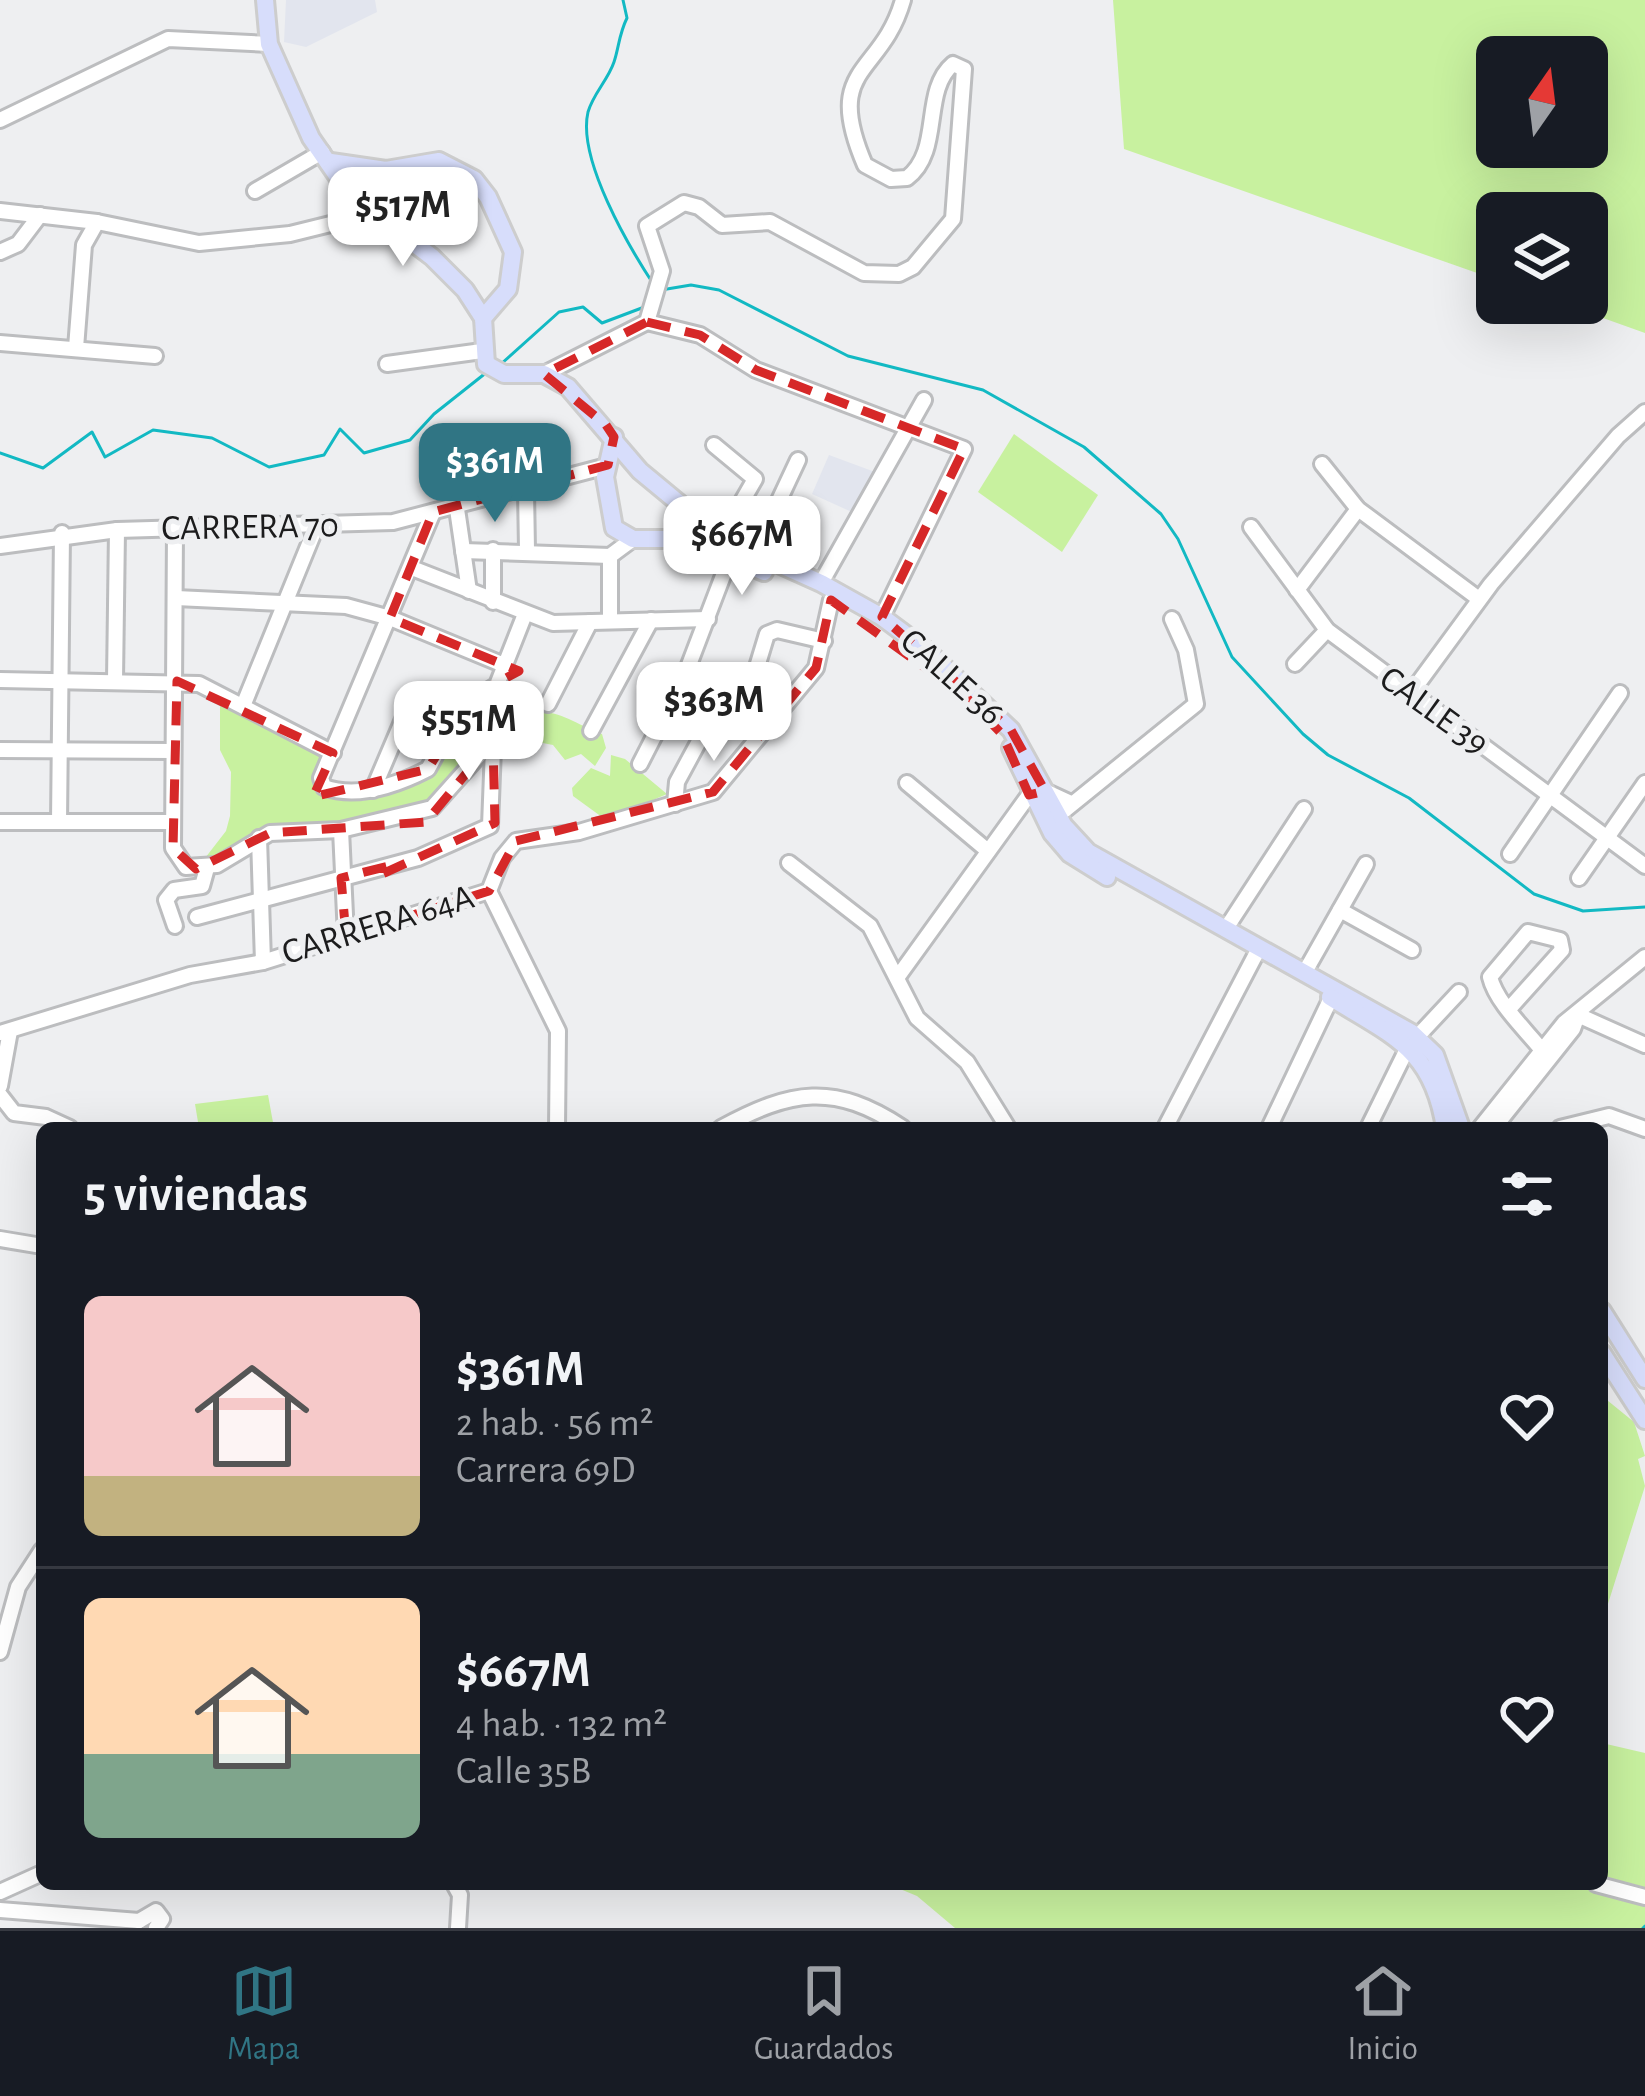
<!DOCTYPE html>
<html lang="es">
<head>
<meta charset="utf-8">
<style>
	body { margin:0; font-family:"Alegreya Sans",sans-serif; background:#242831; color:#f1f3f6; height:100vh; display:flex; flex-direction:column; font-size:45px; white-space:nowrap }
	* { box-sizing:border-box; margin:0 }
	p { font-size:39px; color:#9ea1a6 }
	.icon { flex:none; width:66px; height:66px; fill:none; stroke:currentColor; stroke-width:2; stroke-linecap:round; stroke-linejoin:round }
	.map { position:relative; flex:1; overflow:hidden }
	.details { position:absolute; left:36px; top:1122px; width:1572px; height:768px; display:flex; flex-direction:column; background:#171b24; border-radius:18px; box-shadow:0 12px 48px #0002 }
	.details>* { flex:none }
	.needle { width:78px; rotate:14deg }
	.buttons { position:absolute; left:1476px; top:36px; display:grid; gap:24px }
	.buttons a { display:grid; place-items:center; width:132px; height:132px; border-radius:18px; background:#171b24; box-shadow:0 12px 48px #0002; font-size:60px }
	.price { position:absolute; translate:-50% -102px; padding:0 27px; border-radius:24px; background:#fff; color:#222; font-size:39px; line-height:78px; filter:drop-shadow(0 3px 6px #0008) }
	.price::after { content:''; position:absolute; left:50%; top:72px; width:36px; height:27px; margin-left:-18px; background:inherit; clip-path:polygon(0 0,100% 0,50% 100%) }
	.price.current { background:#307584; color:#fff }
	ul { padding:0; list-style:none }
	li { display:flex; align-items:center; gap:36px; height:300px; padding:0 48px }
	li+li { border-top:3px solid #363941 }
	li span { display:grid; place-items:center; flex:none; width:336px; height:240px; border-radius:18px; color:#555 }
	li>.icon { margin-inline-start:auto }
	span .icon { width:144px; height:144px; fill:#fffc; stroke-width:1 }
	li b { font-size:51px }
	h2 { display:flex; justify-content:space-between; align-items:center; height:144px; padding:0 48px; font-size:51px }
	.tabs { display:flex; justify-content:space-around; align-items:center; height:168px; border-top:3px solid #363941; background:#171b24; font-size:33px; color:#9ea1a6 }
	.tabs a { display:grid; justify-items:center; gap:6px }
	.tabs .current { color:#307584 }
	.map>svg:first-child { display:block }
</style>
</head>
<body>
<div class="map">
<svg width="1645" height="1928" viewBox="0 0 1645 1928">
	<rect width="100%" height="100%" fill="#eeeff1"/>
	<g fill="#e2e5ee">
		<polygon points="286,0 375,0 377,12 306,47 284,42"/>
		<polygon points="829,455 875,472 854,513 812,494"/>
	</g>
	<g fill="#c8f19f" fill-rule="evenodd">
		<path d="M1113,0H1645V333L1561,303H1587V213H1497V280L1124,149ZM1497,57H1587V147H1497Z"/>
		<polygon points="1014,434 1098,495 1062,552 978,492"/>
		<path d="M220,697L323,750V788L362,801C390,792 431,776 447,751C458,732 460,716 476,699L492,701L506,720C549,700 565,720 602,734L606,748L595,766L581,754L565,760L553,745L522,739L492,745L433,806L340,825L271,824L233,850L202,862L226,831L230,816L231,772L220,750Z"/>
		<polygon points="611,755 625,759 667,794 606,820 573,796 572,788 591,768 610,776"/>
		<polygon points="268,1095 274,1128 199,1128 195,1104"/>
		<polygon points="1602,1396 1634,1422 1645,1456 1638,1459 1645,1486 1602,1623"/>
		<polygon points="1602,1743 1645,1753 1645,1928 955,1928 917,1896 888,1884 1602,1884"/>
	</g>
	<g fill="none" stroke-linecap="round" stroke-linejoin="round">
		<g stroke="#12b9c3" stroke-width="3">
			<path d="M623,0L627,18C619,34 619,47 614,62C608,80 593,94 588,112C577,159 629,247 654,285"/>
			<polyline points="661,290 691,285 719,290 848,356 983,390 1084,447 1161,514 1178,539 1232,657 1303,734 1328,755 1409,798 1534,894 1583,911 1645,907"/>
			<polyline points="501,364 559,312 583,307 602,323 647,306"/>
			<polyline points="0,453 43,468 92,432 105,457 153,430 212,438 269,467 324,455 340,429 364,453 410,440 434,414 487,372"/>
			<polyline points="1643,1928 1645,1926"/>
		</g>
		<g stroke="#bcbdbf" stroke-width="20">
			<g id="minor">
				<polyline points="0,120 168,39 269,44"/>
				<polyline points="255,191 322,152"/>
				<polyline points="0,211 97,222 199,243 290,234 371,214"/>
				<polyline points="0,252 18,244 40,215"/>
				<polyline points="647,322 700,335 756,370 964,449 882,617"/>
				<polyline points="0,343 155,356"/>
				<polyline points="76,348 84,245 97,222"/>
				<polyline points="387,364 482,351"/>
				<path d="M544,374L647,322L662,271L647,226L684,203L699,207L722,225L770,222L864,273L899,274L913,267L953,219L964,69L953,64C921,91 943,151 907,178L891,179L865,165C822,65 881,77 903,0"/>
				<polyline points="714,445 755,479 721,538"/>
				<polyline points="1322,464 1358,509 1479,599"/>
				<polyline points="526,490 527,550"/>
				<polyline points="457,509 469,591"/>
				<path d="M433,512L321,778L324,787C358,799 397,785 428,769C452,726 453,711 497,685L525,614"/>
				<polyline points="1251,527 1327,630 1645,866"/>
				<polyline points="175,530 173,848 186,867 217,865 270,833 341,830 432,808 482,752 523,744"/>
				<polyline points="0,546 117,530 393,522 607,466"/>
				<polyline points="463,551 610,556"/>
				<polyline points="753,556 798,460"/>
				<polyline points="412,568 553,623 708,619"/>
				<polyline points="821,583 924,400"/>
				<polyline points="1297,590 1358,509"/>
				<polyline points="176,598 346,606 390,618 504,665"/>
				<polyline points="493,602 493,550"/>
				<polyline points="610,620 610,556 633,539"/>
				<polyline points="1295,664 1327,630"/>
				<polyline points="0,680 199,684 333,753"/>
				<polyline points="115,680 117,530"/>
				<polyline points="1411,693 1491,584 1618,436 1645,412"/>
				<polyline points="548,704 590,622"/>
				<polyline points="243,706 316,527"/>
				<polyline points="671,706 707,725"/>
				<polyline points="743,713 767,634 777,630 824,641"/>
				<polyline points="591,731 651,620"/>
				<polyline points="0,750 173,751"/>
				<polyline points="640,764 684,678 729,560"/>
				<polyline points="907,783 988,851"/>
				<polyline points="373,790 413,696 459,711"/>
				<polyline points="675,804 677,782 718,706 770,728"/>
				<polyline points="1065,810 1196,704 1186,650 1172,619"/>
				<polyline points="0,822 172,822"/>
				<polyline points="59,822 62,533"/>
				<polyline points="341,830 346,936"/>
				<polyline points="259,838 263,962"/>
				<polyline points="1510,854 1620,693"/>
				<polyline points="789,863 870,926 917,1018 967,1062 1008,1128"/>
				<polyline points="1579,878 1645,783"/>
				<polyline points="489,891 558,1031 557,1128"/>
				<polyline points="1340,910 1412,950"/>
				<polyline points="197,917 418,858 490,826 493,748"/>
				<polyline points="175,926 166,900 174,890 202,886 207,868"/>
				<polyline points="1227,927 1304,809"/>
				<polyline points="1306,970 1366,864"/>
				<polyline points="897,978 1029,795 1045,791 1071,803"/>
				<path d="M1509,1009L1562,950L1560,940L1528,932L1490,977C1496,1002 1524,1028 1541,1049"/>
				<polyline points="1578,1015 1645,1045"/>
				<polyline points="0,1033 190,975 263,962 489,891 502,858 516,841 579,832 713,792 816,668 831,600"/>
				<polyline points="1417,1037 1459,992"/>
				<polyline points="0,1086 10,1031"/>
				<polyline points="0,1095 14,1113 46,1117 70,1128"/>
				<path d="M721,1128C791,1090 834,1082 903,1128"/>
				<polyline points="1165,1128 1256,954"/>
				<polyline points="1269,1128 1331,998"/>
				<polyline points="1368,1128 1409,1045"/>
				<polyline points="1480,1128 1564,1023 1645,957"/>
				<polyline points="1494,1128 1573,1029 1578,1015"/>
				<polyline points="1560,1128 1609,1116 1645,1129"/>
				<polyline points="0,1239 42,1246"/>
				<polyline points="0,1652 18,1587 42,1550"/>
				<polyline points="454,1884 460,1895 458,1928"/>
				<polyline points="1596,1884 1645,1897"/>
				<polyline points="0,1892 42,1873"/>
				<polyline points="0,1910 139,1921"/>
				<polyline points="139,1921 156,1911 162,1919 156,1928"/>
			</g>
		</g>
		<g stroke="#cdcdcd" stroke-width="22">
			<g id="major">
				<polyline points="265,0 269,44 311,138 351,196 432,257 465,290 483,318 486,364 504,374 544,374 568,387 640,471 721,538 821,583 882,617 925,649 1011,730 1064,826 1088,852 1412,1033 1435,1055 1461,1128"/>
				<polyline points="331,162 386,170 439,161 474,179 488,197 513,252 508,289 483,318"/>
				<polyline points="614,437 605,477 614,528 633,539 686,539 764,572"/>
				<polyline points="1011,748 1052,833 1070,854 1107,877"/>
				<path d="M1330,997C1392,1036 1433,1048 1445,1128"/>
				<polyline points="1602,1311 1645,1379"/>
				<polyline points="1602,1353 1645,1420"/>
			</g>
		</g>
		<use href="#minor" stroke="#fff" stroke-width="14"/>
		<use href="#major" stroke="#d7ddfb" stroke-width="16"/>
	</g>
	<path fill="none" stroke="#d62828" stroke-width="9" stroke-dasharray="24 15" stroke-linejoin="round" d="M647,322L700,335L756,370L964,449L882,617L1011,730L1045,791L1029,795L1002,734L966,697L831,600L816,668L713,792L516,841L489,891L346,936L341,878L389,866L382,874L495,823L493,741L426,822L270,833L196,869L173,848L177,681L333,753L313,797L428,769L473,696L519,671L390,618L433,512L608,465L614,437L606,425L544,374Z"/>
	<g text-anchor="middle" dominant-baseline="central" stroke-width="10" stroke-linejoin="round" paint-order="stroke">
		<g font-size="36" fill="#1c1c1d" stroke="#eeeff1">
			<text transform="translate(250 527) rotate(-1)">CARRERA 70</text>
			<text transform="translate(952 677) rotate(42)">CALLE 36</text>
			<text transform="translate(1434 711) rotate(36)">CALLE 39</text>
			<text transform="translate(378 925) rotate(-17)">CARRERA 64A</text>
		</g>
	</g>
</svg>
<div class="buttons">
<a><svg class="needle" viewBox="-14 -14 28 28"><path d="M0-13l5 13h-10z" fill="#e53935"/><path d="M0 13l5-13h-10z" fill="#9ea1a6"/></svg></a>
<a><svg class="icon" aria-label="layers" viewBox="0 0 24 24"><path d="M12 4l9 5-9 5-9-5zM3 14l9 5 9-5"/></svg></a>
</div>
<b class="price" style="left:403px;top:269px">$517M</b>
<b class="price current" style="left:495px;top:525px">$361M</b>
<b class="price" style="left:742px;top:598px">$667M</b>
<b class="price" style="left:714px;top:764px">$363M</b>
<b class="price" style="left:469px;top:783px">$551M</b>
<section class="details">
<h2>5 viviendas<svg class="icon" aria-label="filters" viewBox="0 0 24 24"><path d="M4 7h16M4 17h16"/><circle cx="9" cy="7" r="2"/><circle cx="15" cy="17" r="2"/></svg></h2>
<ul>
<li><span style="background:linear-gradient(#f6c9c9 75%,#c2b280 0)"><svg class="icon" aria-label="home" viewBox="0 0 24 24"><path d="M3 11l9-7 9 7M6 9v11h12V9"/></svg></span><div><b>$361M</b><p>2 hab. · 56 m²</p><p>Carrera 69D</p></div><svg class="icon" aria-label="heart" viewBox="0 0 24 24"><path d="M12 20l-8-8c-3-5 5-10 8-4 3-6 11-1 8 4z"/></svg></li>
<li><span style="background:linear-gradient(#ffd9b3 65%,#7fa58c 0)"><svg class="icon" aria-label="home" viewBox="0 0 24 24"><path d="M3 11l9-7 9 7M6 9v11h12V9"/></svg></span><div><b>$667M</b><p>4 hab. · 132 m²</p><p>Calle 35B</p></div><svg class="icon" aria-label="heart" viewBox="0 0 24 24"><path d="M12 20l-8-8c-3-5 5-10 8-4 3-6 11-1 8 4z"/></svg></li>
</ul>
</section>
</div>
<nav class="tabs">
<a class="current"><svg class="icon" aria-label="map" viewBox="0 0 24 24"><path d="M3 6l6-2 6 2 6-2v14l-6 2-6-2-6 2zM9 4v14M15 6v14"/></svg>Mapa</a>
<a><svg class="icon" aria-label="saved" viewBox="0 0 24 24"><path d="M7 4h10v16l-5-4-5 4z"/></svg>Guardados</a>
<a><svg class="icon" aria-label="home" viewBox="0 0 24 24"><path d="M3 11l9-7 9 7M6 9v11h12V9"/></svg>Inicio</a>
</nav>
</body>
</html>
